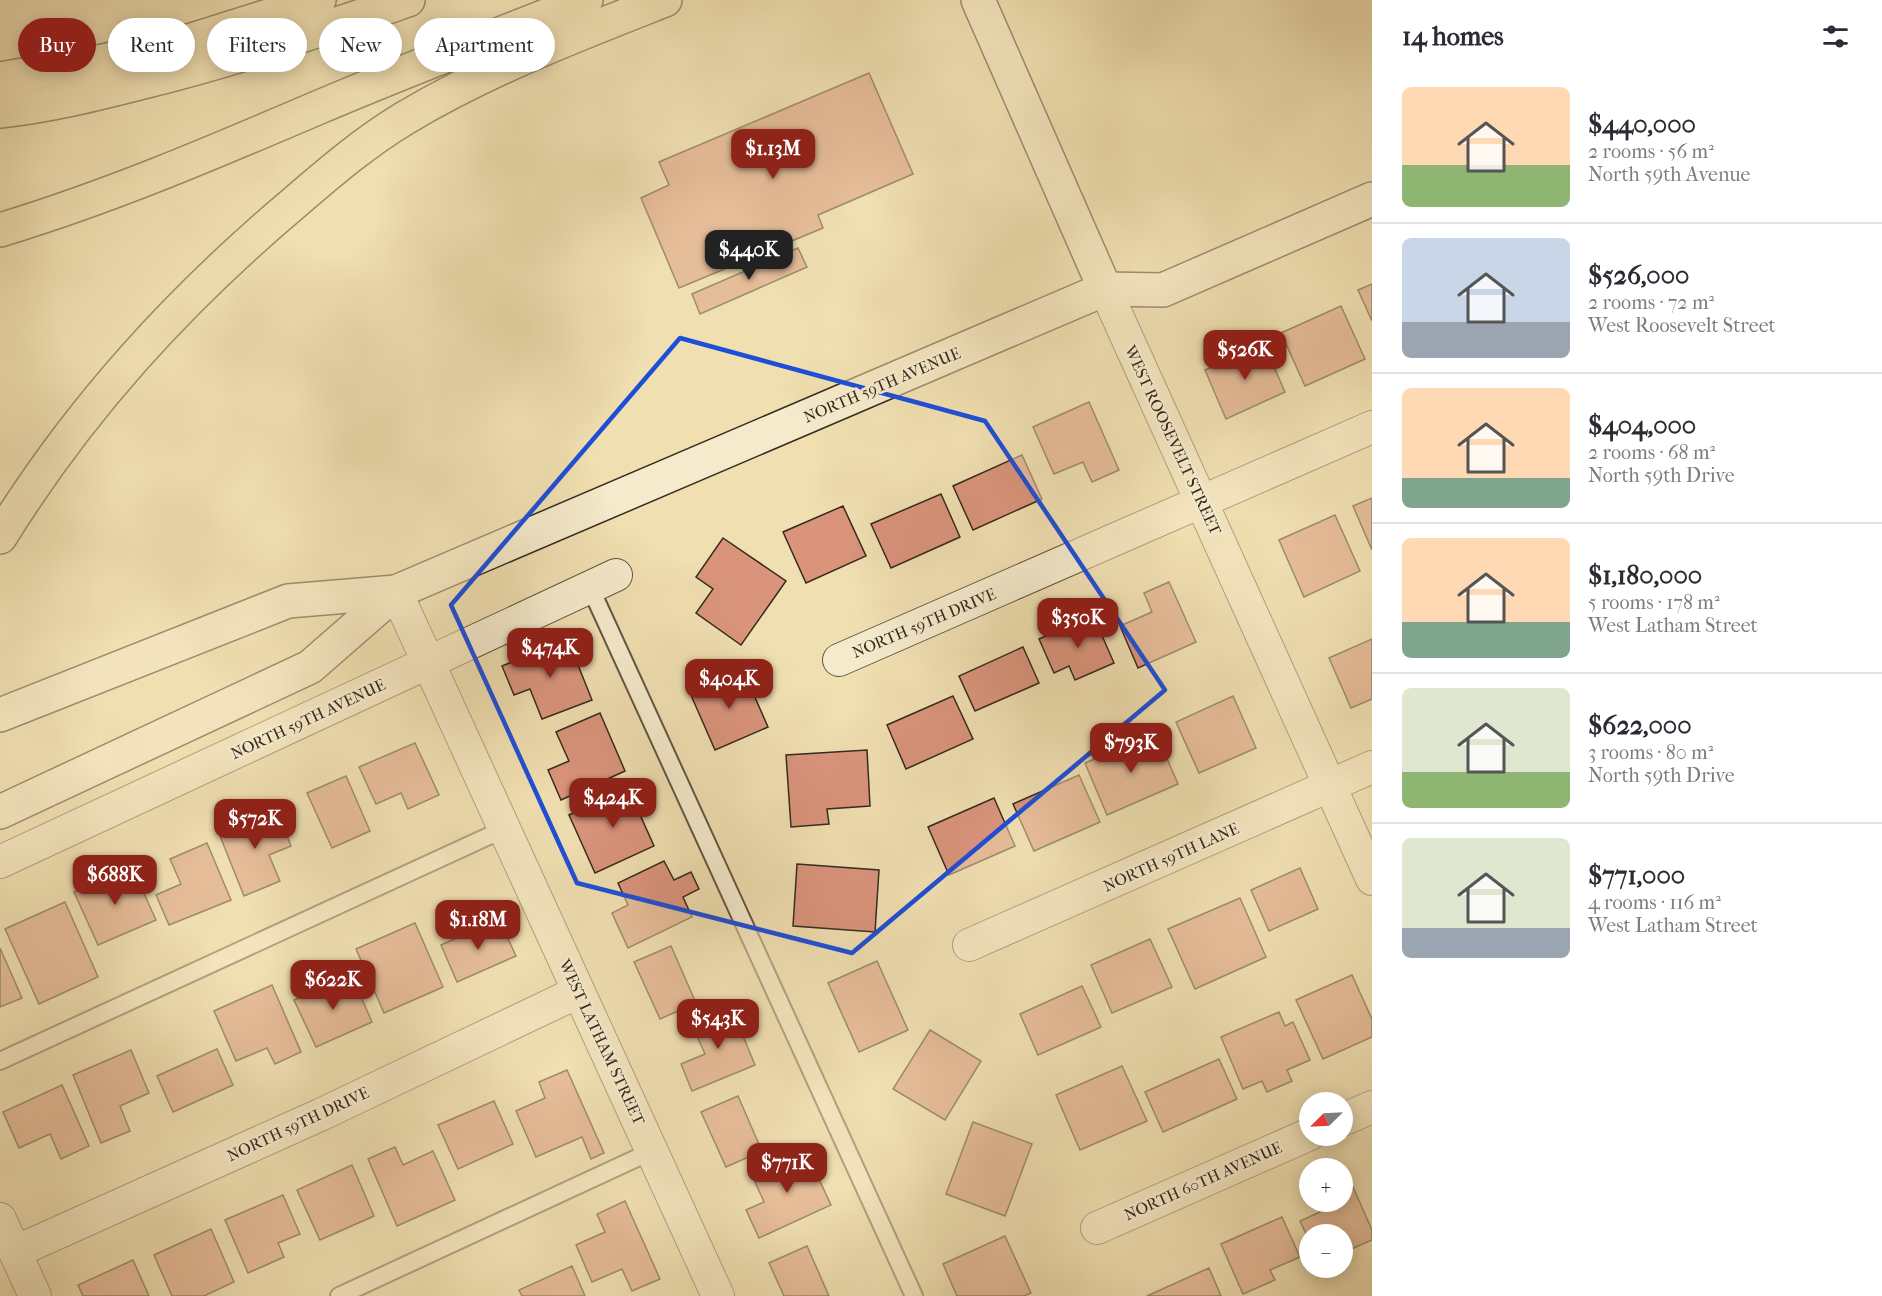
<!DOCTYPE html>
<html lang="en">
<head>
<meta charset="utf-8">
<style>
	body { margin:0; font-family:"IM FELL French Canon",serif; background:#f7f7f7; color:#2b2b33; height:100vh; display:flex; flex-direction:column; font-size:22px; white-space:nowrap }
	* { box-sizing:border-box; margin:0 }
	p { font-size:20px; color:#7c7c81 }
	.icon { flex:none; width:33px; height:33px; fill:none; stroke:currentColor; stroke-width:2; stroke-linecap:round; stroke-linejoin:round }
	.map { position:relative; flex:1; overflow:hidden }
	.drawer { display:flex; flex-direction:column; background:#fff; width:510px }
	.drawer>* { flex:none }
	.banner { position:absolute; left:18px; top:18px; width:570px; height:54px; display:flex; gap:12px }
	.needle { width:39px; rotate:246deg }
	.buttons { position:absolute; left:1299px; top:1092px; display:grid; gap:12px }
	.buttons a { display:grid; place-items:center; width:54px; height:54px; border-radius:50%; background:#fff; box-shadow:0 3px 15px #0003; font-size:30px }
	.price { position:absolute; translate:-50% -51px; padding:0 14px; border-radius:12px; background:#8f2418; color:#fff; font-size:20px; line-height:39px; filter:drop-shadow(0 2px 3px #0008) }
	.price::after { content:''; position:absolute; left:50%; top:36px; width:18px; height:14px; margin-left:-9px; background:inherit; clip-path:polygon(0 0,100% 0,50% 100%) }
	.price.current { background:#222; color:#fff }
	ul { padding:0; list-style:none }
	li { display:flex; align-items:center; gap:18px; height:150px; padding:0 30px }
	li+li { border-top:2px solid #e1e1e2 }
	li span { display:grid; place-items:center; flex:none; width:168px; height:120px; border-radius:9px; color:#555 }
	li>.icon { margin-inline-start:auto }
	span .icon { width:72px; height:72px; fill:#fffc; stroke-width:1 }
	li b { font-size:26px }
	h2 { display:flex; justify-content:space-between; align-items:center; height:72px; padding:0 30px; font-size:26px }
	.tag { padding:0 21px; border-radius:27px; background:#fff; box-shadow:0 3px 15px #0003; font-size:21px; line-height:54px }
	.tag.current { background:#8f2418; color:#fff }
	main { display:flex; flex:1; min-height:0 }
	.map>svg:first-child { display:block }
</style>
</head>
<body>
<main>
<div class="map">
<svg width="1372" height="1296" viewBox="0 0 1372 1296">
	<rect width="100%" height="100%" fill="#f0dfb1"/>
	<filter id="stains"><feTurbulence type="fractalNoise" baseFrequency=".00333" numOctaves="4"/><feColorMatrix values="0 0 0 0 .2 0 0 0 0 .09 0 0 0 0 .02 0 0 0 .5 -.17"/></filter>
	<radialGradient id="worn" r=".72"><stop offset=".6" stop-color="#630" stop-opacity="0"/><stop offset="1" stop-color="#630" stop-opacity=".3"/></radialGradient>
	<g fill="#da947c" stroke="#362a1e" stroke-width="1.5">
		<polygon points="869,73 913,174 818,215 823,228 679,288 641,198 669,185 659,162"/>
		<polygon points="798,248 807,267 700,314 692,294"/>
		<polygon points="1372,284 1372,321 1358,290"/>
		<polygon points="1341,306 1365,359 1305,386 1281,333"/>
		<polygon points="1264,344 1285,392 1226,419 1205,370"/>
		<polygon points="1089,402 1119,470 1092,482 1083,462 1054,474 1033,427"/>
		<polygon points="1022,455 1042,499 973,530 953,486"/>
		<polygon points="941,494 960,537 891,568 871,524"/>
		<polygon points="1372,498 1372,550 1353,506"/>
		<polygon points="843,506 866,556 806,583 783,532"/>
		<polygon points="1335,515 1360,571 1304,597 1279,540"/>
		<polygon points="723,538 786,581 741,645 696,613 713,589 696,577"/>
		<polygon points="1169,582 1196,642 1138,668 1120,626 1152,612 1144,593"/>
		<polygon points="1093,615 1114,663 1075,680 1069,666 1054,673 1039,639"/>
		<polygon points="1372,639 1372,699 1351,708 1329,658"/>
		<polygon points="568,640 592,700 542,719 530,689 514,695 502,666"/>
		<polygon points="1023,647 1039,683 975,711 959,676"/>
		<polygon points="743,670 768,727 715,750 690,693"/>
		<polygon points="953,696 973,739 906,769 887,725"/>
		<polygon points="1233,696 1256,748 1199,773 1176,722"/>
		<polygon points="600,713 625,771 561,800 548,770 569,761 556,732"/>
		<polygon points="1156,733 1178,784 1107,815 1085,763"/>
		<polygon points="415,743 439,795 408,809 401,793 376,804 359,767"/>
		<polygon points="867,750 870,806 827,809 829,824 791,827 786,755"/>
		<polygon points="1079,775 1100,822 1034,851 1013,804"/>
		<polygon points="346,776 370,831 332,848 307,793"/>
		<polygon points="637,785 645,804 637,808 654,846 595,873 569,815"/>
		<polygon points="994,798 1015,846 949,875 928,827"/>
		<polygon points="276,808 291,846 269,855 280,881 244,896 218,831"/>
		<polygon points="207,843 231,900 169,925 156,895 181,884 170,859"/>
		<polygon points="664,861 674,880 691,872 699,889 683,897 692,917 628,948 612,913 628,905 618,883"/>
		<polygon points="797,864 879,870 875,932 793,926"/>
		<polygon points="132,867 156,920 98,945 74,892"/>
		<polygon points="1300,868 1318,909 1269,931 1251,890"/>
		<polygon points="1240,898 1266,957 1195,989 1168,929"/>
		<polygon points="65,902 98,977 39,1004 5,929"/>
		<polygon points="499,919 516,956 457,982 441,945"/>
		<polygon points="415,923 443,987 384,1013 356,949"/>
		<polygon points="1150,939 1172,987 1112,1013 1091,965"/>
		<polygon points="671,946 696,1003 660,1019 634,962"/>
		<polygon points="0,948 22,998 0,1007"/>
		<polygon points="877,961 908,1030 859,1052 828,983"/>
		<polygon points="351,974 372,1022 316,1047 294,1000"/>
		<polygon points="1352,975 1372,1019 1372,1037 1323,1059 1296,1000"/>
		<polygon points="272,985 301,1052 275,1064 267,1048 236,1061 214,1011"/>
		<polygon points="1082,986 1101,1027 1038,1055 1020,1014"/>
		<polygon points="731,1007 755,1065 692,1091 681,1064 705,1054 691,1023"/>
		<polygon points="1279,1012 1285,1026 1293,1022 1310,1060 1287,1070 1292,1081 1267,1092 1262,1081 1243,1089 1221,1037"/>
		<polygon points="930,1030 981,1061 945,1120 893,1089"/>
		<polygon points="217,1049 233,1085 173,1112 157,1076"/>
		<polygon points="131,1050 149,1093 120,1106 130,1131 101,1143 73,1075"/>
		<polygon points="1219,1059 1237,1099 1163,1132 1145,1092"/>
		<polygon points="1122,1066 1147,1121 1080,1150 1056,1095"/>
		<polygon points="567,1070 604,1153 591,1159 582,1137 536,1157 516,1111 545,1098 539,1082"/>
		<polygon points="62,1085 89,1146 61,1159 50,1134 19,1148 3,1112"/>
		<polygon points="738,1096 762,1151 726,1167 701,1112"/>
		<polygon points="494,1101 513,1144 458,1169 438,1125"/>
		<polygon points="973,1122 1032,1144 1005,1216 946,1194"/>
		<polygon points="395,1147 403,1165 433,1151 455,1200 397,1226 368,1159"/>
		<polygon points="805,1149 831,1205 759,1238 746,1210 764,1202 751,1173"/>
		<polygon points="352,1165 374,1216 320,1240 297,1190"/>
		<polygon points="1353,1187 1372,1230 1372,1240 1342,1253 1342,1234 1310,1234 1310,1242 1300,1221 1322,1211 1318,1202 1342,1202 1342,1192"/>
		<polygon points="283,1195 300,1234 278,1243 284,1257 248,1273 225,1220"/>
		<polygon points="625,1201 660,1279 632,1291 622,1269 592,1282 576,1245 605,1232 597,1214"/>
		<polygon points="1282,1217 1300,1257 1270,1270 1275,1280 1243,1294 1221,1244"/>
		<polygon points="211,1229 234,1282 204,1296 172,1296 154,1255"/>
		<polygon points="1005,1236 1031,1293 1024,1296 957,1296 943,1264"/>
		<polygon points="807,1246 829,1296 784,1296 769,1263"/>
		<polygon points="133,1260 149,1296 83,1296 78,1285"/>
		<polygon points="572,1266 585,1296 522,1296 519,1290"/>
		<polygon points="1209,1268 1221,1296 1147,1296"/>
	</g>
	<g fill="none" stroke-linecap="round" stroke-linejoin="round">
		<g stroke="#645743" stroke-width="20">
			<g id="service">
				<polyline points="590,587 914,1296"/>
				<polyline points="0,1061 504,829"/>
				<polyline points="339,1296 652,1151"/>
			</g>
		</g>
		<g stroke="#645743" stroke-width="34">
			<g id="minor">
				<polyline points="1105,289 1372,879"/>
				<polyline points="396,592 718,1296"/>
				<polyline points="839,660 1372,427"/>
				<polyline points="0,862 616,575"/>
				<polyline points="969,945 1372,767"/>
				<polyline points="1342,1120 1372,1107"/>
				<polyline points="0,1219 35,1296"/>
				<polyline points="1097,1228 1310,1134"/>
				<polyline points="15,1252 320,1115 578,992"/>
			</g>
		</g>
		<g stroke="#362a1e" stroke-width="36">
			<g id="secondary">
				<polyline points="978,0 1105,289"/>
				<polyline points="0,715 288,601 396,592 1105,289 1163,290 1372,199"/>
				<polyline points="0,812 310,667 396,592"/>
			</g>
		</g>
		<g stroke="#362a1e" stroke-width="36">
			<g id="motorway">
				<polyline points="0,79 103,61 192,40 319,0"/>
				<path d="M0,111C48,106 96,94 143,82C233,60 320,30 408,0"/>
				<path d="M0,230C109,197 212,153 317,108C406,70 496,36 586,0"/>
				<path d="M0,537C80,408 178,301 294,203C330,172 365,142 405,118C487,69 576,35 665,0"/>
			</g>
		</g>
		<use href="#service" stroke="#f5eacc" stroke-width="16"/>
		<use href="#minor" stroke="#f5eacc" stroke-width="32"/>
		<use href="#secondary" stroke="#f5eacc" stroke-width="33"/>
		<use href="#motorway" stroke="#f0dfb1" stroke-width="33"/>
	</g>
	<path d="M0 0H1372V1296H0ZM680,338L985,421L1165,690L852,953L577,883L451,605Z" fill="#f0dfb1" fill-opacity=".55" fill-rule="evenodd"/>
	<path fill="none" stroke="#1d4ed8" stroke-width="4.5" stroke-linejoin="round" d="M680,338L985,421L1165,690L852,953L577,883L451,605Z"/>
	<g text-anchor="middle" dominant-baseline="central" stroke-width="5" stroke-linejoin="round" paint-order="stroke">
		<g font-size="16" fill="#362a1e" stroke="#f5eacc">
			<text transform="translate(882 385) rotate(-23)">NORTH 59TH AVENUE</text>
			<text transform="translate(1173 440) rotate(65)">WEST ROOSEVELT STREET</text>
			<text transform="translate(924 623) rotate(-23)">NORTH 59TH DRIVE</text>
			<text transform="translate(308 719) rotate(-25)">NORTH 59TH AVENUE</text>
			<text transform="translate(1171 857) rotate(-24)">NORTH 59TH LANE</text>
			<text transform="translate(602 1042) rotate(65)">WEST LATHAM STREET</text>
			<text transform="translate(298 1124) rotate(-25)">NORTH 59TH DRIVE</text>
			<text transform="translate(1203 1181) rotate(-24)">NORTH 60TH AVENUE</text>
		</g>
	</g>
	<rect width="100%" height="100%" filter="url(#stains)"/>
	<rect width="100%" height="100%" fill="url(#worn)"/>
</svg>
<div class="buttons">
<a><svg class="needle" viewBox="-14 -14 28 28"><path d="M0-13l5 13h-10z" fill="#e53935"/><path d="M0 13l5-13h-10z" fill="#7c7c81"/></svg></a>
<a>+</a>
<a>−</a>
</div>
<b class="price" style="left:773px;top:180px">$1.13M</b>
<b class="price current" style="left:749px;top:281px">$440K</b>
<b class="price" style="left:1245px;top:381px">$526K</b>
<b class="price" style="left:1078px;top:649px">$350K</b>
<b class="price" style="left:550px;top:679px">$474K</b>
<b class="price" style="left:729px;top:710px">$404K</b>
<b class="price" style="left:1131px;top:774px">$793K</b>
<b class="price" style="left:613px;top:829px">$424K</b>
<b class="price" style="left:255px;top:850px">$572K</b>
<b class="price" style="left:115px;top:906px">$688K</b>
<b class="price" style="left:478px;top:951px">$1.18M</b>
<b class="price" style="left:333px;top:1011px">$622K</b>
<b class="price" style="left:718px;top:1050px">$543K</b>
<b class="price" style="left:787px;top:1194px">$771K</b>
<div class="banner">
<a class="tag current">Buy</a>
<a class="tag">Rent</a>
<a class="tag">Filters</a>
<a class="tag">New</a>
<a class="tag">Apartment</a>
</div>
</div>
<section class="drawer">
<h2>14 homes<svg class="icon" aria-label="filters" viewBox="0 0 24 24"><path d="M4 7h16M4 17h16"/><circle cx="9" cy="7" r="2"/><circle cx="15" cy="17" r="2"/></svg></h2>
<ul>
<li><span style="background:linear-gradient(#ffd9b3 65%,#8fb573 0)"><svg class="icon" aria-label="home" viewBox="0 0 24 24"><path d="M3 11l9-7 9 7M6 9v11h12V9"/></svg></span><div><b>$440,000</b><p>2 rooms · 56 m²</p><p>North 59th Avenue</p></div></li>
<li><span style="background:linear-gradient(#c9d6e8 70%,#9aa5b1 0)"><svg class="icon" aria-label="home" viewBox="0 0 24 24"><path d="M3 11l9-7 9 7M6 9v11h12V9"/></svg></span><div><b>$526,000</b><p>2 rooms · 72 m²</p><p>West Roosevelt Street</p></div></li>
<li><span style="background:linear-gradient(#ffd9b3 75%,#7fa58c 0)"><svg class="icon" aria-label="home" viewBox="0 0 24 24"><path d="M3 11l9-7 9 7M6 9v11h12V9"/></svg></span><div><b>$404,000</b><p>2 rooms · 68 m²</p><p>North 59th Drive</p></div></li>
<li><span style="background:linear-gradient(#ffd9b3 70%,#7fa58c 0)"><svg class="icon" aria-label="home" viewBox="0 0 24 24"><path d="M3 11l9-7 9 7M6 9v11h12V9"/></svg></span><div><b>$1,180,000</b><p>5 rooms · 178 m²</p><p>West Latham Street</p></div></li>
<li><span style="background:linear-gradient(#dfe7d0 70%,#8fb573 0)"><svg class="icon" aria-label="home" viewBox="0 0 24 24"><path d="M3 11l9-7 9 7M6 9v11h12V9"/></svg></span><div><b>$622,000</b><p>3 rooms · 80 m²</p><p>North 59th Drive</p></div></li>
<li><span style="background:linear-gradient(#dfe7d0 75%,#9aa5b1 0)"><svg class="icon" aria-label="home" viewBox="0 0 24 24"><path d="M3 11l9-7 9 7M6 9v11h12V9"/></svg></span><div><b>$771,000</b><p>4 rooms · 116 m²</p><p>West Latham Street</p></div></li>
</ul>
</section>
</main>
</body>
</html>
